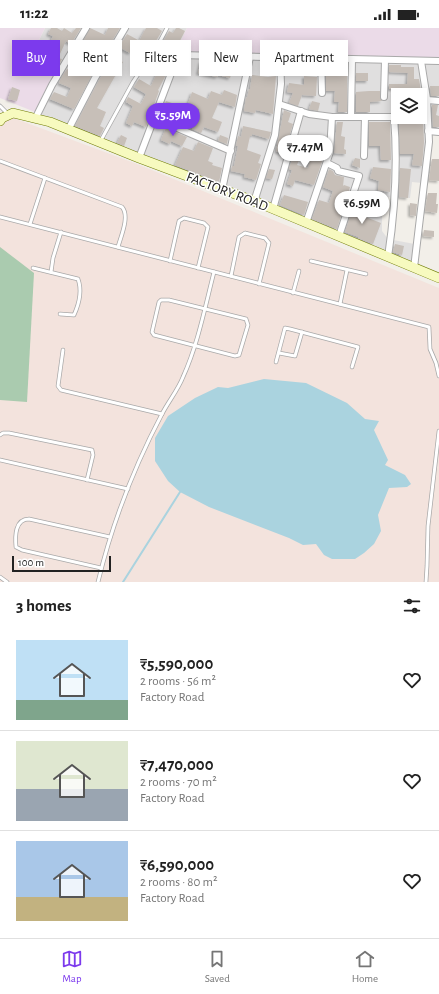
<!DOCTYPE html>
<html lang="en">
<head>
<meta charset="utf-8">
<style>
	body { margin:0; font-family:"Alegreya Sans",sans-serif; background:#f2f2f2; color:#222; height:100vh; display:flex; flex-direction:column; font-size:15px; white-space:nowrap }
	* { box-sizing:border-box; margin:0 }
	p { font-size:13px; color:#767676 }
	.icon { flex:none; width:22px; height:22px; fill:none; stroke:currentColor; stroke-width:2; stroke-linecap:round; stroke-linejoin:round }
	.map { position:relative; height:554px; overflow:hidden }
	.sheet { display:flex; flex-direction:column; background:#fff; flex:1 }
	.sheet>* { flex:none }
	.hud { position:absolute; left:12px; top:12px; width:415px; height:36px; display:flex; gap:8px }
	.controls { position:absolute; left:391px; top:60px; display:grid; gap:8px }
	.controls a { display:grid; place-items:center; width:36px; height:36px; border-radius:0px; background:#fff; box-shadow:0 2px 10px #0003; font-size:20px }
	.scale { position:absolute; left:12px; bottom:10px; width:99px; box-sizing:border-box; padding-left:4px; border:2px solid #222; border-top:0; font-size:11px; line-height:14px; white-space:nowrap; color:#222; -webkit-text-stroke:3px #fff; paint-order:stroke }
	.price { position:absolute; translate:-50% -34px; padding:0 9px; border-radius:14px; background:#fff; color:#222; font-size:13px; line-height:26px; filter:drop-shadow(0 1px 2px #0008) }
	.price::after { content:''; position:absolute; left:50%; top:24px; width:12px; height:9px; margin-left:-6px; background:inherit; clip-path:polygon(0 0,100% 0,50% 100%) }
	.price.current { background:#7c3aed; color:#fff }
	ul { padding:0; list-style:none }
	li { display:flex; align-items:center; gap:12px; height:100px; padding:0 16px }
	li+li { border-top:1px solid #e0e0e0 }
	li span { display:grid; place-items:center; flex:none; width:112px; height:80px; border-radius:0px; color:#555 }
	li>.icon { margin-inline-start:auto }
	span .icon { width:48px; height:48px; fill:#fffc; stroke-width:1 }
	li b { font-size:17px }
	h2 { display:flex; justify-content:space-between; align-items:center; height:48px; padding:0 16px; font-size:17px }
	.chip { padding:0 14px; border-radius:0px; background:#fff; box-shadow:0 2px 10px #0003; font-size:14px; line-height:36px }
	.chip.current { background:#7c3aed; color:#fff }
	.status { display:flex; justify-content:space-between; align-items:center; height:28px; padding:0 20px; background:#fff; direction:ltr }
	.status svg { height:11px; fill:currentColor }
	.dock { display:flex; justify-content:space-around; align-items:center; height:56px; border-top:1px solid #e0e0e0; background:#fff; font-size:11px; color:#767676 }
	.dock a { display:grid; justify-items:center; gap:2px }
	.dock .current { color:#7c3aed }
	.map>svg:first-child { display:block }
</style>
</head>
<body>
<div class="status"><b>11:22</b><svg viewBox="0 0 49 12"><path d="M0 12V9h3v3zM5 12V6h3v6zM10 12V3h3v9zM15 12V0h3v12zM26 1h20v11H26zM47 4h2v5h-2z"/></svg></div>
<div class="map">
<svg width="439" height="554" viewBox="0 0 439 554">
	<defs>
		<filter id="shadow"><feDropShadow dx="-2" dy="2" stdDeviation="1" flood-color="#0004"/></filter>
	</defs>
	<rect width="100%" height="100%" fill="#f2efe9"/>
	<g fill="#e0dfdf" fill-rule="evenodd">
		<polygon points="45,0 187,0 180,14 138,128 39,87 35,84 57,43 31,32 35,20"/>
		<path d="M180,30L360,35H439V105L427,104L422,155L412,154L410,170L382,169V203L388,211L420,217L418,236L143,129ZM398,67H420V89H398Z"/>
	</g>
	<g fill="#ebdbe8">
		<polygon points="0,0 45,0 35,20 31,32 57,43 35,84 0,70"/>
		<polygon points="187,0 439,0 439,31 182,24 180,14"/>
	</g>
	<polygon fill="#f3e3dd" points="0,85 137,136 439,260 439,554 0,554"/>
	<polygon fill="#aacbaf" points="0,219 34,245 27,374 0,372"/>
	<polygon fill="#aad3df" points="264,351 306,355 347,375 365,391 379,393 374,402 388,432 385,437 405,447 411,456 407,459 389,460 378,487 381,503 374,516 364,525 355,531 332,531 324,527 316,516 303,517 289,510 209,479 180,464 168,453 155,433 155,410 168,388 195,370 218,359 228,360"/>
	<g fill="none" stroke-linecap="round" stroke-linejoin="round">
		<polyline stroke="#aad3df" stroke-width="2" points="123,554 180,464"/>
	</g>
	<g fill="#c7bfb8" filter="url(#shadow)">
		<polygon points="51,0 57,0 62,3 64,0 72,5 76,0 81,0 71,16 66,13 58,30 62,31 58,39 44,34 48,24 46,23 53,8 48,6"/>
		<polygon points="90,0 105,7 108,0 120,0 104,26 93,20 89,29 78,24"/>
		<polygon points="146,0 157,0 162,3 151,21 138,15"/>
		<polygon points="176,0 179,0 185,3 176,20 163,14 169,3 173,5"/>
		<polygon points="127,6 138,12 130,25 119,19"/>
		<polygon points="163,28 171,32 169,37 161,33"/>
		<polygon points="113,29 123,34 97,80 106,84 100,98 104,100 100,108 75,98 99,52"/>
		<polygon points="89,31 98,36 74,81 50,71 54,64 67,69 71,60 59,55 61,50 67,41 81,47"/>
		<polygon points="201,33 209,34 209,37 223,40 225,34 234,37 230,50 218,47 217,49 198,45"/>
		<polygon points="235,34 244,35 243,41 235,40"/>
		<polygon points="326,35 347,36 347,84 338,84 339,74 334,74 335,63 326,63"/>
		<polygon points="292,36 302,36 302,42 291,42"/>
		<polygon points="389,37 401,37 401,39 414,39 414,51 419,51 423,74 420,74 420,67 394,67 394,61 389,61 389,56 407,56 408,45 389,44"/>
		<polygon points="158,43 166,47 158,62 159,63 146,99 134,94 132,98 126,95 133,78 126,74 128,69 141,76 146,66 134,59 139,51 151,58"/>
		<rect x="356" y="45" width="12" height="8"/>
		<polygon points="252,47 268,49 276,48 273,86 256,82 255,85 244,83 246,69 247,70 249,61 250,61"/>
		<polygon points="304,48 317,49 316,68 302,67 298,78 289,75 293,65 287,64 289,55 304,57"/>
		<polygon points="430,58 439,58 439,68 431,68"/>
		<polygon points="12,59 20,62 17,73 8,71"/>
		<polygon points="224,62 237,67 235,79 219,74 212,90 222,94 218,104 204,99 201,105 192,101 193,99 182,94 185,87 196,92 200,81 188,76 192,64 208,71 211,63 222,67"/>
		<polygon points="369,63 380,63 380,69 382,73 370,74 370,84 356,84 356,64"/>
		<polygon points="166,73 181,78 178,86 163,80"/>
		<polygon points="312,73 320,75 318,83 309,81"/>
		<polygon points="432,77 438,77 436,87 439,88 439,99 433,99"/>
		<polygon points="284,82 291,85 288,94 293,96 284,126 276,123"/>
		<polygon points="423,89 424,114 422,138 412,137 414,126 400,126 399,92"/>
		<polygon points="337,94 343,94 341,108 345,109 344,121 346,122 346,126 334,125"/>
		<polygon points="369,94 390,94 391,132 381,132 380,118 369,118"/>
		<polygon points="243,98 271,104 269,111 252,106 252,108 250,108 247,122 261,127 258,135 261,136 256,152 244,149 245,146 231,143 232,138 234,138 238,118 236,118 238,108 241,109"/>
		<polygon points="166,100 187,109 182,118 171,113 170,116 161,112"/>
		<polygon points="121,107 127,110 124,118 117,115"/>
		<polygon points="220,107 228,110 227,116 218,113"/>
		<polygon points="317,108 326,110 326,115 315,114"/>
		<polygon points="297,113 299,114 296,122 302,124 297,137 308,140 312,125 324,128 314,157 295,152 293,158 287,156 292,142 289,141"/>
		<polygon points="198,114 213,120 208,133 213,135 212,137 222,140 219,154 175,137 183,119 194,123"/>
		<polygon points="355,130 360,131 360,140 352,137"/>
		<polygon points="432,131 439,131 439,153 429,152"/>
		<polygon points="373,139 391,141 390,164 378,162 379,153 370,150"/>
		<polygon points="400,140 411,141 408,170 399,169"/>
		<polygon points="269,141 275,142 272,151 266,150"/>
		<polygon points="329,141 333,143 335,147 344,149 343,158 344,157 350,159 337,201 312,191 319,172 329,175 333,163 323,159"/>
		<polygon points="428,165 437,165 436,176 438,176 437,185 425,183"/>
		<polygon points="284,167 308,174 304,187 280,177"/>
		<polygon points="356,170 363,173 358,186 381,195 373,216 358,210 359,209 345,204"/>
		<polygon points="410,175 417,176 416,188 410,187"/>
		<polygon points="424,202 434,203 434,209 423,208"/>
		<polygon points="395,216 404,218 402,227 393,224"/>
	</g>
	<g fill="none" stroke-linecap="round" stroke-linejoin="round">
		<g stroke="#a9a9a9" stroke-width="4.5">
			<g id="lane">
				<polyline points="159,15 175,23 178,27"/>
				<polyline points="0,78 7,85"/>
				<polyline points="100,114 133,54 159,15 167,0"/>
				<path d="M0,133L122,179C130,188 121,208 118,219"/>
				<polyline points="0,189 429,299 430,321 436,335 439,348"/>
				<polyline points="30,196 45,150"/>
				<polyline points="170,233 179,193 184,190 204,195 208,199 198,240"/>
				<polyline points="311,233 366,246"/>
				<path d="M33,240L78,251C82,262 79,276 74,287L60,286"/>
				<polyline points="51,244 53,230 61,204"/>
				<polyline points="231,248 239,209 245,205 265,210 269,215 259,256"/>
				<polyline points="293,265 299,243"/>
				<polygon points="161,272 169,272 246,291 248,297 239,327 235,328 154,307 152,304 159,274"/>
				<polyline points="340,276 347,242"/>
				<polyline points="63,322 58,358 61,362 162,386"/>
				<polyline points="279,325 295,328 302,304"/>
				<polyline points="276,334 285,300 290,301 358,319 352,339"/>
				<polyline points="0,407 3,405 9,405 92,422 93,427 87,452"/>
				<polyline points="0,432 128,461"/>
				<path d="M101,540L22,522L16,519C15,508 15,491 29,491L110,509"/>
				<polyline points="0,549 7,554"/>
				<path d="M98,554C112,496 134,439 162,386C168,374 178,362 183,349C198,316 205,279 214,244"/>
				<polyline points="426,554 427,538 428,498 439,403"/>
			</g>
		</g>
		<g stroke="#a9a9a9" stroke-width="8">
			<g id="street">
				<polyline points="321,30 322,65"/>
				<polyline points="384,69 385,32"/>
				<polyline points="427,72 439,73"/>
				<polyline points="279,76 309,86 332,89 396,89"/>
				<polyline points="351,89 352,31"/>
				<polyline points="154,90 231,123"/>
				<polyline points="35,91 52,57 86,0"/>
				<polyline points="68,102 95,50 125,0"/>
				<polyline points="428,103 439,104"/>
				<polyline points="364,128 365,89"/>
				<polyline points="139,130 178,27 439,33"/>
				<polyline points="327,135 337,140 338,143 359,148 339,208"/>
				<polyline points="222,162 250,29"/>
				<polyline points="254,174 275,107 281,56 280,30"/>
				<polyline points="273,181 301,83"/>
				<polyline points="306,195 330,124 332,89"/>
				<path d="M388,229C395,182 398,136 394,89"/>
				<polyline points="414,240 429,114 427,71 421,33"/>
			</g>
		</g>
		<g stroke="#707d05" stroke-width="10">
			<polyline id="secondary" points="0,93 2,90 13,85 50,94 139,130 259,175 439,250"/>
		</g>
		<use href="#lane" stroke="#fff" stroke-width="3"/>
		<use href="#street" stroke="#fff" stroke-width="6"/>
		<use href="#secondary" stroke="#f7fabf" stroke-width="9"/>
	</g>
	<g text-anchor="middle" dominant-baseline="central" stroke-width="3" stroke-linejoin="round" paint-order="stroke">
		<g font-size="14" fill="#222" stroke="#fff">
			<text transform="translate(227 164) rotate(21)">FACTORY ROAD</text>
		</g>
	</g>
</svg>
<div class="controls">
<a><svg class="icon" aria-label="layers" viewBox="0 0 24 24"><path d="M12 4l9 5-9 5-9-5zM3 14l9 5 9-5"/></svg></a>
</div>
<div class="scale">100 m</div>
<b class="price current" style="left:173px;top:109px">₹5.59M</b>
<b class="price" style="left:305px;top:141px">₹7.47M</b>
<b class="price" style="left:362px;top:197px">₹6.59M</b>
<div class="hud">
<a class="chip current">Buy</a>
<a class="chip">Rent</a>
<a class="chip">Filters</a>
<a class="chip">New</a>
<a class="chip">Apartment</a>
</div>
</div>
<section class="sheet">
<h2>3 homes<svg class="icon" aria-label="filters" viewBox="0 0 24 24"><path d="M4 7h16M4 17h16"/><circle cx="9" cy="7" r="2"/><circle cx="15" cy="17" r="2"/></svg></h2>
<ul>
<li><span style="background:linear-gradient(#bfe0f5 75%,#7fa58c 0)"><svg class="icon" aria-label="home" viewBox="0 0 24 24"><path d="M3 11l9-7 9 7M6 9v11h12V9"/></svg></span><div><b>₹5,590,000</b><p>2 rooms · 56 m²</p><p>Factory Road</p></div><svg class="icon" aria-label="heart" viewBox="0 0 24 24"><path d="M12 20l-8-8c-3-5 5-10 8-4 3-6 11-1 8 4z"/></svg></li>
<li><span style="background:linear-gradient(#dfe7d0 60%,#9aa5b1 0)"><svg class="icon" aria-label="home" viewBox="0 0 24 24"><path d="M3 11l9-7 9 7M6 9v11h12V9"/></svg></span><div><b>₹7,470,000</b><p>2 rooms · 70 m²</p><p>Factory Road</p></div><svg class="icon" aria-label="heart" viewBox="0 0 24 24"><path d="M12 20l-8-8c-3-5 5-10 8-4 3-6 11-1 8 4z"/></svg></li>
<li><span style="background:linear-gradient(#a9c7e8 70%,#c2b280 0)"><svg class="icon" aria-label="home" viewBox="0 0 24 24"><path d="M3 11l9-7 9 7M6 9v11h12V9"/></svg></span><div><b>₹6,590,000</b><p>2 rooms · 80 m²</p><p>Factory Road</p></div><svg class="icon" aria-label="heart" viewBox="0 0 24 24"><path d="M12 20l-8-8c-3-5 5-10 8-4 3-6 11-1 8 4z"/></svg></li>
</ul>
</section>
<nav class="dock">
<a class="current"><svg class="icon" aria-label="map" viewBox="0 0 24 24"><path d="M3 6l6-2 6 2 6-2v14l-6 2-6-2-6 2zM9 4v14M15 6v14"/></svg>Map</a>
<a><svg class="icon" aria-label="saved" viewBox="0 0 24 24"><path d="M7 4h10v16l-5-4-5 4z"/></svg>Saved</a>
<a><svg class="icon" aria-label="home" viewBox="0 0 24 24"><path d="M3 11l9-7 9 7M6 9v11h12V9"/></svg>Home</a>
</nav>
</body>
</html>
